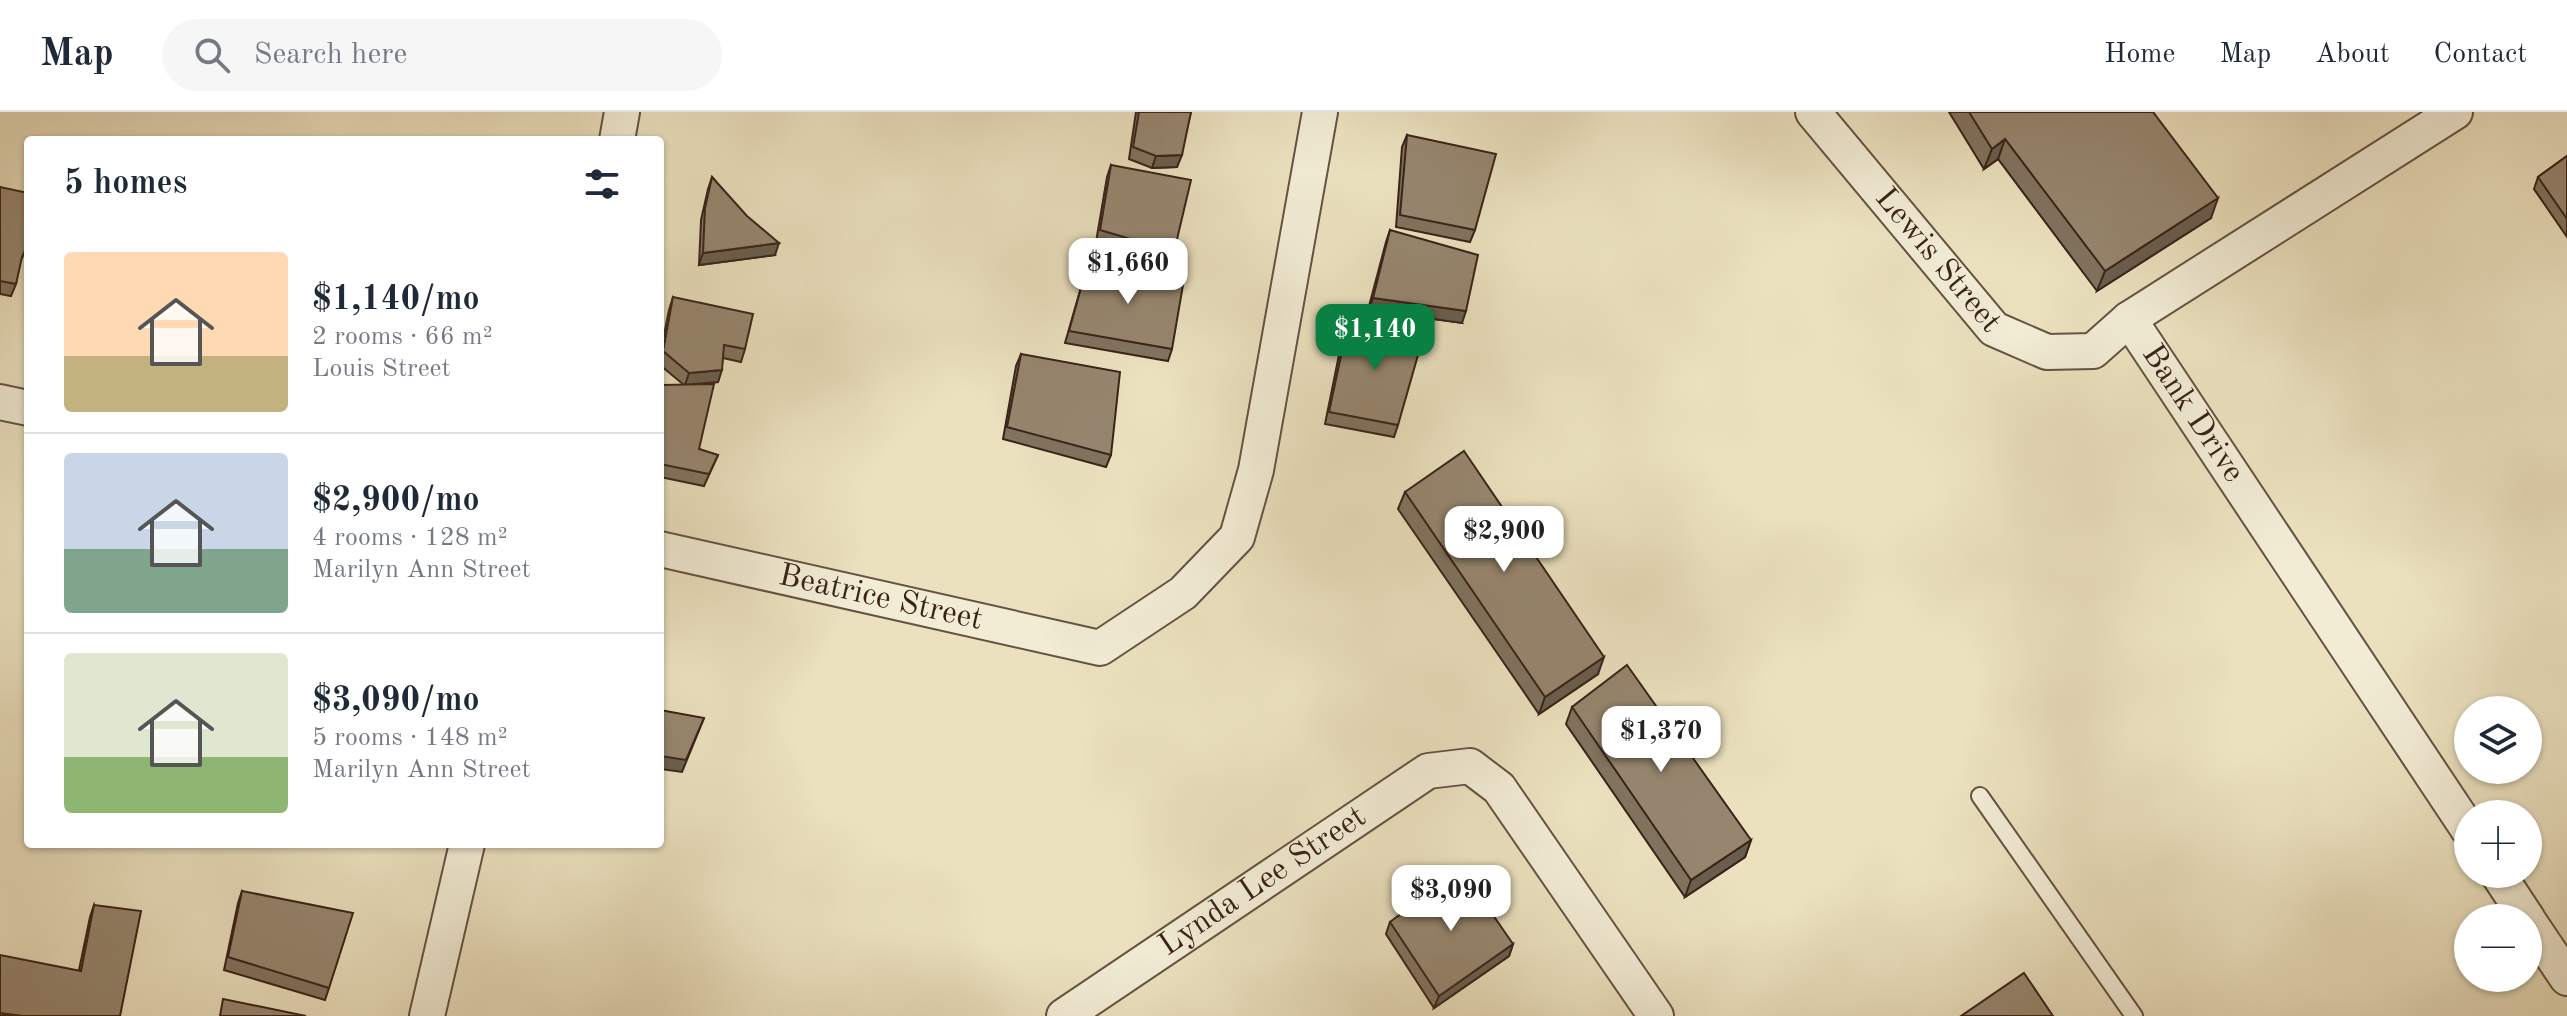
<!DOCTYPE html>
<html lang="en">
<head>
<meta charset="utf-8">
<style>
	body { margin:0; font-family:"Old Standard TT",serif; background:#f6f6f7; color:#1f2937; height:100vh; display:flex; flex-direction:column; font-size:30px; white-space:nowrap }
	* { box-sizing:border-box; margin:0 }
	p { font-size:26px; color:#747a83 }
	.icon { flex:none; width:44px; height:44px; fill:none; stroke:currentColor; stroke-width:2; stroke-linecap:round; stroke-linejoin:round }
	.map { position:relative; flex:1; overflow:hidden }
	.sheet { position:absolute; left:24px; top:24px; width:640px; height:712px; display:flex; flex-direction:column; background:#fff; border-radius:8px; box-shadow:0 2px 6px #0004 }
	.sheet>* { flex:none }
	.fabs { position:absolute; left:2454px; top:584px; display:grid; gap:16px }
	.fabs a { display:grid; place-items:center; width:88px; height:88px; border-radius:50%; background:#fff; box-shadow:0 2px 6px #0004; font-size:40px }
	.price { position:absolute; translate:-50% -68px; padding:0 18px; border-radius:16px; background:#fff; color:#222; font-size:26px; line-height:52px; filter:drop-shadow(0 2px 4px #0008) }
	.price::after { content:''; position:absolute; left:50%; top:48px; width:24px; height:18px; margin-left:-12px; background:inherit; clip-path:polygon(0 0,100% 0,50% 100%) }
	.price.selected { background:#0b8043; color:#fff }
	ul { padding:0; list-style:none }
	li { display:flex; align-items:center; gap:24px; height:200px; padding:0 40px }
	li+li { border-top:2px solid #e0e1e3 }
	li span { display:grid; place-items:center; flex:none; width:224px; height:160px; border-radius:8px; color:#555 }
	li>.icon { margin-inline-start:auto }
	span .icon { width:96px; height:96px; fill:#fffc; stroke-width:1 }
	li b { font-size:34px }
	h2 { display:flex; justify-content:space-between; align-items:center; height:96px; padding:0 40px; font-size:34px }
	header { display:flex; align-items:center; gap:48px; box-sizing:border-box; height:112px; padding:0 40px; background:#fff; border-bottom:2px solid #e0e1e3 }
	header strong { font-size:38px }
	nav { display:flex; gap:44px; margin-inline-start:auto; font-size:28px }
	.search { width:560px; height:72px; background:#f6f6f7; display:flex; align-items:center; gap:20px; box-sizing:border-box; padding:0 28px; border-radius:44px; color:#747a83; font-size:30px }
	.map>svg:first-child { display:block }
</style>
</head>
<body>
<header>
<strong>Map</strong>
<div class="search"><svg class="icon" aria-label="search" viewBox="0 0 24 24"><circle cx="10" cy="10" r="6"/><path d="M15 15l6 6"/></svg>Search here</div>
<nav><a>Home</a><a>Map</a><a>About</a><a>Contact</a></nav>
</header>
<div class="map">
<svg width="2567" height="904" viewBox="0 0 2567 904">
	<rect width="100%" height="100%" fill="#ebe1bf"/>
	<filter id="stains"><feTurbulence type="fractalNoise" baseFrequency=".0025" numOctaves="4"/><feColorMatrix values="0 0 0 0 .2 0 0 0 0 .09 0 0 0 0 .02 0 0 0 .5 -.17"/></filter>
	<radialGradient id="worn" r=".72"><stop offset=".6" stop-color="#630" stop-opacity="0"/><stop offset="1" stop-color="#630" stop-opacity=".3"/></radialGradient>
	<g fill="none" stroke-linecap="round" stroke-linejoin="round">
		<g stroke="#665242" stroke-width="20">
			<polyline id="service" points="1980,684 2134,904"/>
		</g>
		<g stroke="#665242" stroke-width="38">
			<g id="minor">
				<path id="s1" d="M1813,0L1994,217L2047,240L2093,239L2129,207L2455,0"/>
				<polyline points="617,28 622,0"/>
				<path id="s2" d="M2129,207L2468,717"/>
				<polyline points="0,290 28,296"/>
				<path id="s3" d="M660,437L1100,536L1183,481L1237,425L1256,358L1320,0"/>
				<polyline points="2498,762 2527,806"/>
				<polyline points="2528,808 2567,866"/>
				<polyline points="427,904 467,732"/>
				<path id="s4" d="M1064,904L1428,659L1470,654L1499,676L1656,904"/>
			</g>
		</g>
		<use href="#service" stroke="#f2ecd5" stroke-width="16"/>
		<use href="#minor" stroke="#f2ecd5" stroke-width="34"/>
	</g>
	<g fill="#81735f" stroke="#392319" stroke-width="2">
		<polygon points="1136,0 1191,0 1177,55 1152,56 1129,47"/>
		<polygon points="1949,0 2153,0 2211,106 2097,179 1998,47 1984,57"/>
		<polygon points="1407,23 1475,118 1470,130 1396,115 1402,35"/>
		<polygon points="2567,44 2567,125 2534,77 2538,65"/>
		<polygon points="1111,53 1174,140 1170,152 1096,130 1107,65"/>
		<polygon points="712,65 775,143 699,153 701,108 708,77"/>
		<polygon points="0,75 28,134 20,150 16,172 11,184 0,182"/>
		<polygon points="1390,118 1462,211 1368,198 1386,130"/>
		<polygon points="1088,151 1172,237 1168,249 1065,231"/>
		<polygon points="673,185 745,237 741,250 723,246 718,270 692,272 699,337 718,343 704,374 660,365 660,280 684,273 660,253 660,243 669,198"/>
		<polygon points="1349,206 1398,313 1394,325 1325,312 1344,218"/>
		<polygon points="1021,242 1111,343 1106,355 1003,327 1016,254"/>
		<polygon points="1405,380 1598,562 1539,602 1398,397"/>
		<polygon points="1572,595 1751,728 1745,745 1685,785 1566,612"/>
		<polygon points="242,779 329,876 325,888 224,858 238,791"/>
		<polygon points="94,793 120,904 79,858 90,805"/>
		<polygon points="1390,810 1513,832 1509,844 1434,896 1386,822"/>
	</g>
	<g fill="#695e4e" stroke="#392319" stroke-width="2">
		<polygon points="2005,27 1998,47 1984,57 1992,37"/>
		<polygon points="1182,43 1177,55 1152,56 1156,44"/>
		<polygon points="2218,86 2211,106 2097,179 2105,159"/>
		<polygon points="779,131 775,143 699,153 703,141"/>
		<polygon points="1373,186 1466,199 1462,211 1368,198"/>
		<polygon points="722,258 718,270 685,273 689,261"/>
		<polygon points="1604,545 1598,562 1539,602 1545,585"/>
		<polygon points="704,606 682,660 660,657 660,644"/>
		<polygon points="1751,728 1745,745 1685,785 1691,768"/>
		<polygon points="1513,832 1509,844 1434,896 1439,884"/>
		<polygon points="0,901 23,904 0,904"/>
	</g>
	<g fill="#96866f" stroke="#392319" stroke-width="2">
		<polygon points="1139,0 1191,0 1182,43 1156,44 1133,35"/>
		<polygon points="1969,0 2153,0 2218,86 2105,159 2005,27 1992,37"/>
		<polygon points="1407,23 1496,42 1475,118 1400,103"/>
		<polygon points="2567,44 2567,107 2538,65"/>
		<polygon points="1111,53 1191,68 1174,140 1100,118"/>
		<polygon points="712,65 747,104 779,131 703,141 705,96"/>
		<polygon points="0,75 28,81 28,132 22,145 16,172 0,169"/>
		<polygon points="1390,118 1478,143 1466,199 1373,186"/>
		<polygon points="1088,151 1184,167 1172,237 1069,219"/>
		<polygon points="673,185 753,202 745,237 724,233 722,258 689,261 663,239"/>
		<polygon points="1349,206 1424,222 1398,313 1329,300"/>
		<polygon points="1021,242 1120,260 1111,343 1007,315"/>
		<polygon points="714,272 699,337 718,343 709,362 660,352 660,281 663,273"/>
		<polygon points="1464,339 1604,545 1545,585 1405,380"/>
		<polygon points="1627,553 1751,728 1691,768 1572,595"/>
		<polygon points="660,598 704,606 686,648 660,644"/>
		<polygon points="1461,757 1513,832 1439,884 1390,810"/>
		<polygon points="242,779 353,801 329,876 228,845"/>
		<polygon points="94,793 141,799 120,904 23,904 0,901 0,843 81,859"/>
		<polygon points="2024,861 2053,904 1961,904"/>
		<polygon points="223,887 306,904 220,904"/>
	</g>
	<g text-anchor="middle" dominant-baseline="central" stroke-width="8" stroke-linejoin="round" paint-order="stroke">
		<g font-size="32" fill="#392319" stroke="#f2ecd5">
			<text stroke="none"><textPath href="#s1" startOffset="194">Lewis Street</textPath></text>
			<text stroke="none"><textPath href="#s2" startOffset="114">Bank Drive</textPath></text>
			<text stroke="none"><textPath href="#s3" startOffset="226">Beatrice Street</textPath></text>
			<text stroke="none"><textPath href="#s4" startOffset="240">Lynda Lee Street</textPath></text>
		</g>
	</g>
	<rect width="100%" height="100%" filter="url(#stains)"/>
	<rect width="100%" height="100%" fill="url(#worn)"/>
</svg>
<div class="fabs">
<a><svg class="icon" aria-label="layers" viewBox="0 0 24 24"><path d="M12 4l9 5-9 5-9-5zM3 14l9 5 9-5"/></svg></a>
<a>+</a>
<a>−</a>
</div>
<b class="price" style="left:1128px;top:194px">$1,660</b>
<b class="price selected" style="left:1375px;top:260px">$1,140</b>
<b class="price" style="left:1504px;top:462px">$2,900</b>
<b class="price" style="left:1661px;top:662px">$1,370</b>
<b class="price" style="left:1451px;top:821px">$3,090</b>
<section class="sheet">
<h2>5 homes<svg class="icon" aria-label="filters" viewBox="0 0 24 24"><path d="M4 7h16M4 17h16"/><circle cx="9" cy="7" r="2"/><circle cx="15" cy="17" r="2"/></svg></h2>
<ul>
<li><span style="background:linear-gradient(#ffd9b3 65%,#c2b280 0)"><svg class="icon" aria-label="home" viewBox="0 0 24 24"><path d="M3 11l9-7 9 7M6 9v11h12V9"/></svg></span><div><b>$1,140/mo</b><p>2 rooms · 66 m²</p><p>Louis Street</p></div></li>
<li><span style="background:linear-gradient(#c9d6e8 60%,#7fa58c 0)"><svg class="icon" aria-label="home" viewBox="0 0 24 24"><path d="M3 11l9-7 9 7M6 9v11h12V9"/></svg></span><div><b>$2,900/mo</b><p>4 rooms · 128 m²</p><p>Marilyn Ann Street</p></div></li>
<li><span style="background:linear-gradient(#dfe7d0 65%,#8fb573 0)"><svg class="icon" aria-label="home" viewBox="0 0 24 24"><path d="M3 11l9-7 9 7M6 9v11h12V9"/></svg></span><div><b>$3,090/mo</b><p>5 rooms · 148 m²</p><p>Marilyn Ann Street</p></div></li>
</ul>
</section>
</div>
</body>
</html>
